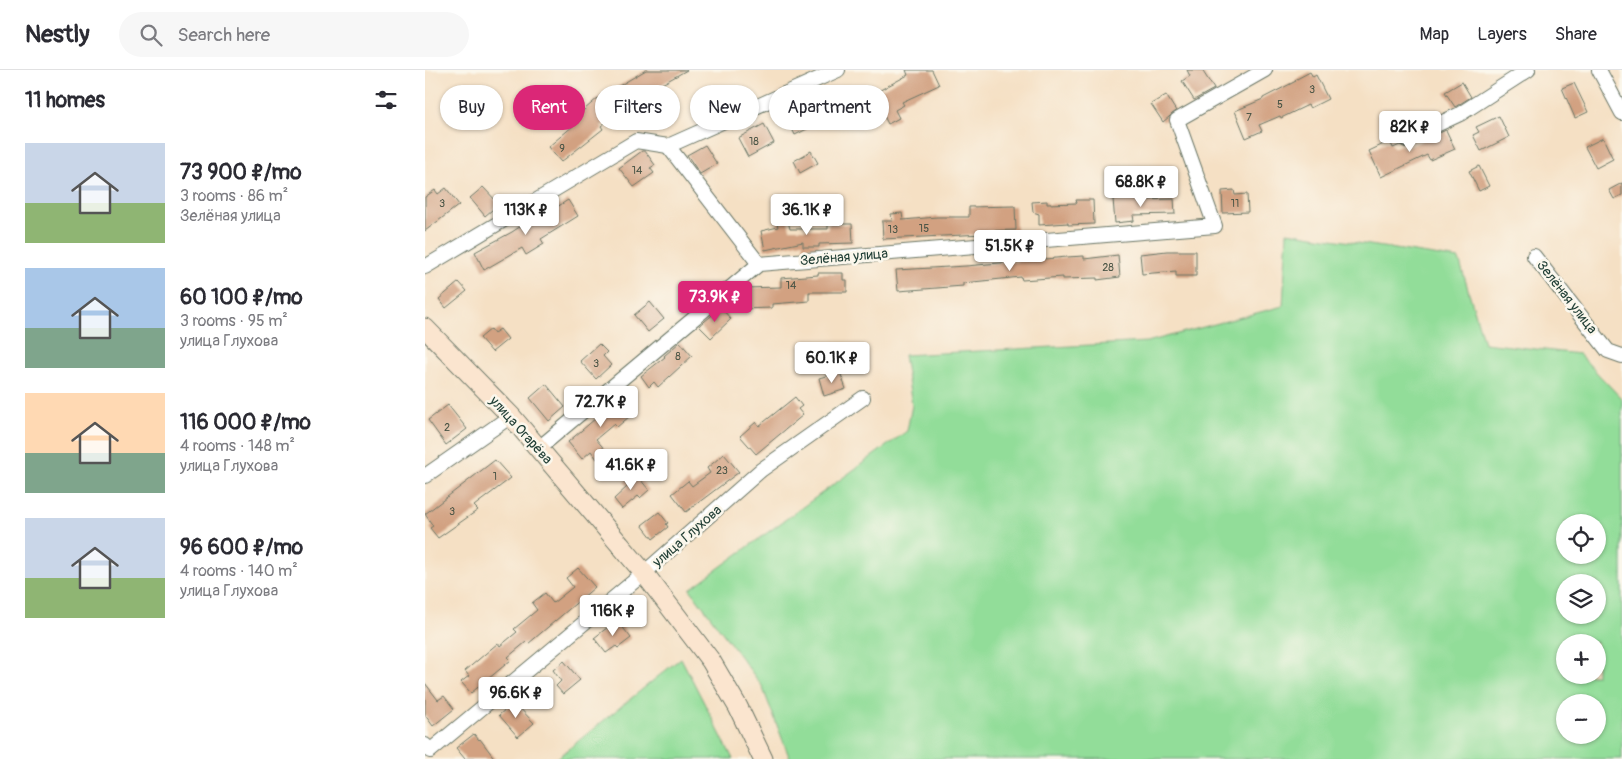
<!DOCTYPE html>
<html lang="en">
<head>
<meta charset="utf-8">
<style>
	body { margin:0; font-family:Pangolin,sans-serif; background:#f7f7f7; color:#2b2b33; height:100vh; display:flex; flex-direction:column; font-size:19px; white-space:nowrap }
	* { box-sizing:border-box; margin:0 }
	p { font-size:16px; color:#7c7c81 }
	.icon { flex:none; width:28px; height:28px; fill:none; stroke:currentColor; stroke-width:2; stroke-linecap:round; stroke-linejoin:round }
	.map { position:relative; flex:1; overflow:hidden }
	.sheet { display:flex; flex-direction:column; background:#fff; width:425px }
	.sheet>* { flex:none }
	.hud { position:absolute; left:15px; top:15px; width:475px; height:45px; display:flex; gap:10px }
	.controls { position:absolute; left:1131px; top:444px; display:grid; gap:10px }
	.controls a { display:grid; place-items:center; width:50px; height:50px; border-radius:50%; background:#fff; box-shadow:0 1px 4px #0004; font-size:25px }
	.price { position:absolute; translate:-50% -42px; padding:0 11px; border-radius:5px; background:#fff; color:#222; font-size:16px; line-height:32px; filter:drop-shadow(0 1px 2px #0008) }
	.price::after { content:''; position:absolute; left:50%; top:30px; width:15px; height:11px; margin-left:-8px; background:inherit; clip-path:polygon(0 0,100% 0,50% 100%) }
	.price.current { background:#db2777; color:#fff }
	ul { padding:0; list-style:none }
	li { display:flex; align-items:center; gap:15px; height:125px; padding:0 25px }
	li span { display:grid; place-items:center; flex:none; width:140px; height:100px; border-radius:0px; color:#555 }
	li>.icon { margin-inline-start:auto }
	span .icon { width:60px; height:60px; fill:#fffc; stroke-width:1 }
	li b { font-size:21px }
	h2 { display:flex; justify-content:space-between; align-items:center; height:60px; padding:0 25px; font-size:21px }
	.pill { padding:0 18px; border-radius:22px; background:#fff; box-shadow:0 1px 4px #0004; font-size:18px; line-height:45px }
	.pill.current { background:#db2777; color:#fff }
	header { display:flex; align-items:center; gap:30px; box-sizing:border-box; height:70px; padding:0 25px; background:#fff; border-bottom:1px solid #e1e1e2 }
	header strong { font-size:24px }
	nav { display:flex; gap:28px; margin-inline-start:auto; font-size:18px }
	.search { width:350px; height:45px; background:#f7f7f7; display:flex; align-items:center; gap:12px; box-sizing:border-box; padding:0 18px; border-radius:28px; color:#7c7c81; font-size:19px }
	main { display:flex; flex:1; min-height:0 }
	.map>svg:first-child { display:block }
</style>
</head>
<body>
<header>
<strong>Nestly</strong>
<div class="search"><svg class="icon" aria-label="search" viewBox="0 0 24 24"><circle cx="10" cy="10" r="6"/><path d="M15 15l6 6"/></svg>Search here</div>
<nav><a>Map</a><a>Layers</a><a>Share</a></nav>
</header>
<main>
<section class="sheet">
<h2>11 homes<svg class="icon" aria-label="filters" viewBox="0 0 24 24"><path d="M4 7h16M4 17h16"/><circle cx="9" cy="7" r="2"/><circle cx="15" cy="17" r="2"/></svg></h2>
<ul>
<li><span style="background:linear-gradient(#c9d6e8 60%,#8fb573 0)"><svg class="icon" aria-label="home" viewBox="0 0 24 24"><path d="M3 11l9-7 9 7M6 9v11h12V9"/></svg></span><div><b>73 900 ₽/mo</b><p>3 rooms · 86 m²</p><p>Зелёная улица</p></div></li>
<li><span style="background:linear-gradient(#a9c7e8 60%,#7fa58c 0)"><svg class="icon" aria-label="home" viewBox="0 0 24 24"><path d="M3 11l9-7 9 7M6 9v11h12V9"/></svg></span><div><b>60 100 ₽/mo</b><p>3 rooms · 95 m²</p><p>улица Глухова</p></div></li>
<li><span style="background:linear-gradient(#ffd9b3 60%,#7fa58c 0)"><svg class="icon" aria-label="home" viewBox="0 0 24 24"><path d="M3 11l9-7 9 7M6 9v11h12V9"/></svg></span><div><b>116 000 ₽/mo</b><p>4 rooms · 148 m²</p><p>улица Глухова</p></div></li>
<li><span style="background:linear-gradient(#c9d6e8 60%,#8fb573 0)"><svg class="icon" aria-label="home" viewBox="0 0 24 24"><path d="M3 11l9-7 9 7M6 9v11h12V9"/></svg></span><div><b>96 600 ₽/mo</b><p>4 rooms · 140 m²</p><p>улица Глухова</p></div></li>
</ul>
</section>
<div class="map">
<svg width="1197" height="689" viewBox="0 0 1197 689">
	<rect width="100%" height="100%" fill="#fbf7ec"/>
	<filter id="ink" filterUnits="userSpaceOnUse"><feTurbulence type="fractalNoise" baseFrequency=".02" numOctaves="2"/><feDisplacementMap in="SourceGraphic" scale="10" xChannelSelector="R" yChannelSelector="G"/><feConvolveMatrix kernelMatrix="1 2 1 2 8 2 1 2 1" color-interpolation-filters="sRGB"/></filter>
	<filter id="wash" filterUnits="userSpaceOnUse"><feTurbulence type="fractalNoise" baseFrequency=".0096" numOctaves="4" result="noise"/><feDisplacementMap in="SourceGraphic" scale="20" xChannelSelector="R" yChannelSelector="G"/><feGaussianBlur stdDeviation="1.12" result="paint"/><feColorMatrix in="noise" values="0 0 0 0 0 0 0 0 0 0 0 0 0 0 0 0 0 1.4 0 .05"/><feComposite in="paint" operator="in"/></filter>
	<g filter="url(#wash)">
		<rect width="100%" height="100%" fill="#f5e0c4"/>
		<g fill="#92dd99" stroke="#588d66" fill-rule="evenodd">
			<path d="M862,162L1034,189L1059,273L1154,284L1197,329V689H365L337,616L265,519L482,361L487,335L479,285L722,272L858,236ZM1140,452H1172V485H1140ZM1140,512H1172V545H1140ZM1140,572H1172V605H1140ZM1140,632H1172V665H1140Z"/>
			<polygon points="256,588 308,689 131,689"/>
		</g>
		<g id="blocks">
			<g fill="#d2a181">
				<polygon points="221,0 262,0 228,19 229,21 208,34 206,31 176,56 178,59 136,92 123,77 148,56 145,52 181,21 182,23"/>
				<polygon points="481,0 507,0 514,15 477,32 479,35 470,40 474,48 463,54 448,24 483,5"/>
				<polygon points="762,0 777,0 789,19 769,30 757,11 765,6"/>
				<polygon points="885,2 888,7 891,5 903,29 885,38 883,35 856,48 855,46 834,55 837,61 821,68 810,41 838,29 838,28 871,11 870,10"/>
				<polygon points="1037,12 1046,27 1030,37 1020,22"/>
				<polygon points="1149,13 1163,42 1150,48 1137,18"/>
				<polygon points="741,25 751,41 738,52 726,34"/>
				<polygon points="373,40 382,59 370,65 361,46"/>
				<polygon points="1074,46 1084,67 1056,81 1048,65 1054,62 1051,57"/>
				<polygon points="339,54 349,73 323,87 313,68"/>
				<polygon points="1021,60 1030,79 1005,90 1002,85 956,107 944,81 965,71 968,78 975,75 981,78"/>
				<polygon points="1178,68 1188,89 1171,98 1160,77"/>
				<polygon points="280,75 292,94 275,104 262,85"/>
				<polygon points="217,81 220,81 230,95 225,98 229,103 209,117 194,98"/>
				<polygon points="386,81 393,93 375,103 369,91"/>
				<polygon points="1054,96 1064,116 1054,121 1044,101"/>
				<polygon points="1197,113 1197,125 1189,129 1184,120"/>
				<polygon points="58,117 74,134 60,146 45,128"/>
				<polygon points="21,118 34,135 0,161 0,127 10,120 13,124"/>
				<polygon points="809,120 810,125 822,124 823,142 798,143 797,121"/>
				<polygon points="713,127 713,130 749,129 750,144 708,145 709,151 690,153 688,129"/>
				<polygon points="143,130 153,146 116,169 119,174 101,185 97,178 59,200 50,182 87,162 108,148 110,151"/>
				<polygon points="651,130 668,130 669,154 643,155 643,153 614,155 614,144 608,142 607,132 622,131 622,134 652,133"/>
				<polygon points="590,136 591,160 558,161 558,164 458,169 457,151 467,151 466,144 477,143 478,150 512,147 544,147 544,137"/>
				<polygon points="363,151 365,159 403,159 403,154 427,154 428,173 394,174 394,177 378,177 378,172 340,180 336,161 353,157 352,153"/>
				<polygon points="742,181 771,181 771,206 751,206 751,201 717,204 715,184"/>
				<polygon points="693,185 695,207 672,210 672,208 638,209 638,207 597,210 596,207 538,213 538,216 473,221 471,200 541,196 642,187 659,186 659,189"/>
				<polygon points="393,203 418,203 418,210 422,210 422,222 384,222 384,231 347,234 347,238 315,239 314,226 320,226 320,218 356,217 356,208 393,205"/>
				<polygon points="34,212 42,221 21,238 14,229"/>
				<polygon points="225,232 239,249 223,262 209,245"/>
				<polygon points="296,238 306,249 286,268 274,256"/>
				<polygon points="66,259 69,263 75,259 83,269 67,282 55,268"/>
				<polygon points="255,272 267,286 233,317 229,312 224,317 216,306 240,287 239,286"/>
				<polygon points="174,274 182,282 178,286 186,295 171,309 155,291"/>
				<polygon points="415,302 421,319 399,326 394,308"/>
				<polygon points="121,314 140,337 124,351 105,328"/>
				<polygon points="198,325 211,341 192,357 189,354 171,369 181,381 172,389 166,381 157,389 143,372"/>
				<polygon points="370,327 377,336 373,339 378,345 331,384 315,366 331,352 334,356"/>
				<polygon points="23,335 42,359 21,375 3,350"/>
				<polygon points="299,384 314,402 261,442 247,424 263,411 267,416 285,403 282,398"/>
				<polygon points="70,390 86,408 49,436 53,440 13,468 5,458 8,456 0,444"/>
				<polygon points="210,403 224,420 215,428 213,426 197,439 189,429 203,416 199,412"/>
				<polygon points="234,442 243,453 241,454 243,457 228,469 217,455"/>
				<polygon points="153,498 170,517 103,574 101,572 83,587 86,590 46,623 36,612 44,606 40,601 73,573 75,576 92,562 89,559 112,540 107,533 120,523 128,533 148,517 141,508"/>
				<polygon points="192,550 206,568 193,578 191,576 181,583 169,568"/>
				<polygon points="139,591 155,610 138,624 131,616 136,611 128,600"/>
				<polygon points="0,613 13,630 19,626 29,639 8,656 0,645"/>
				<polygon points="89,632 109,653 93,667 74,645"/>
				<polygon points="49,664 54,670 55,669 70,689 40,689 31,678"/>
			</g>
		</g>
	</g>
	<g filter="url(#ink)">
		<use href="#blocks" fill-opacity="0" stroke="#6a7666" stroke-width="1"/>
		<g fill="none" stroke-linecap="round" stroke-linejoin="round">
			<g stroke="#6a7666" stroke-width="16">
				<g id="street">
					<polyline points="1174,0 1197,43"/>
					<polyline points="981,69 1035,44 1103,0"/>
					<polyline points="243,76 334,194"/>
					<polyline points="1109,186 1183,281 1197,286"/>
					<polyline points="0,197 211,71 243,76 413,0"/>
					<polyline points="114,378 334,194 790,156 752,50 840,0"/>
					<polyline points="0,406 86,346"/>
					<polyline points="0,675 5,681 219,503 336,400 438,328"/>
				</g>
			</g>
			<g stroke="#6a7666" stroke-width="21">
				<polyline id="secondary" points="0,258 86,346 219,503 286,591 313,637 338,689"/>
			</g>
			<use href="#street" stroke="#fff" stroke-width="14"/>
			<use href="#secondary" stroke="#fbe5cf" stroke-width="19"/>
		</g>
	</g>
	<g text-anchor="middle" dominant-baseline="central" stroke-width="5" stroke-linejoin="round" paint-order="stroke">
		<g font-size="11" fill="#4c5647">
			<text x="887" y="19">3</text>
			<text x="855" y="34">5</text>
			<text x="824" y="47">7</text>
			<text x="329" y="71">18</text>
			<text x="137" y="78">9</text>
			<text x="212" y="100">14</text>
			<text x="17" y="133">3</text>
			<text x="810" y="133">11</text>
			<text x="499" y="158">15</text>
			<text x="468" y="159">13</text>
			<text x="683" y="197">28</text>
			<text x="366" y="215">14</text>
			<text x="253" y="286">8</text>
			<text x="171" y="293">3</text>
			<text x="22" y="357">2</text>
			<text x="297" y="400">23</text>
			<text x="70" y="406">1</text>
			<text x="27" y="441">3</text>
		</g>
		<g font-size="14" fill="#1f3d34" stroke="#fbf7ec">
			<text transform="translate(419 187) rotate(-5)">Зелёная улица</text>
			<text transform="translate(1142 227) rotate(52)">Зелёная улица</text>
			<text transform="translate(96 360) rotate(48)">улица Огарёва</text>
			<text transform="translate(262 466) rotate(-41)">улица Глухова</text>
		</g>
	</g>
</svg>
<div class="controls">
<a><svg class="icon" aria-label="locate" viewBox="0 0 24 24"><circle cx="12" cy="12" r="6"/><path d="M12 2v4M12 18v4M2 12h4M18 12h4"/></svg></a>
<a><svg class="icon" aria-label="layers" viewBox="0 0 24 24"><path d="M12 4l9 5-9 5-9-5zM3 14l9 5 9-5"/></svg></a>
<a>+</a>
<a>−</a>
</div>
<b class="price" style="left:985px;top:83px">82K ₽</b>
<b class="price" style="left:716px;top:138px">68.8K ₽</b>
<b class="price" style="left:101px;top:166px">113K ₽</b>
<b class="price" style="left:382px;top:166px">36.1K ₽</b>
<b class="price" style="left:585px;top:202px">51.5K ₽</b>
<b class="price current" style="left:290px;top:253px">73.9K ₽</b>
<b class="price" style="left:407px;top:314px">60.1K ₽</b>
<b class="price" style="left:176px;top:358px">72.7K ₽</b>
<b class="price" style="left:206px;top:421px">41.6K ₽</b>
<b class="price" style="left:188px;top:567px">116K ₽</b>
<b class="price" style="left:91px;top:649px">96.6K ₽</b>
<div class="hud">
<a class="pill">Buy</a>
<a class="pill current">Rent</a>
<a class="pill">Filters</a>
<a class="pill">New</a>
<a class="pill">Apartment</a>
</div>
</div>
</main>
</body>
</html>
